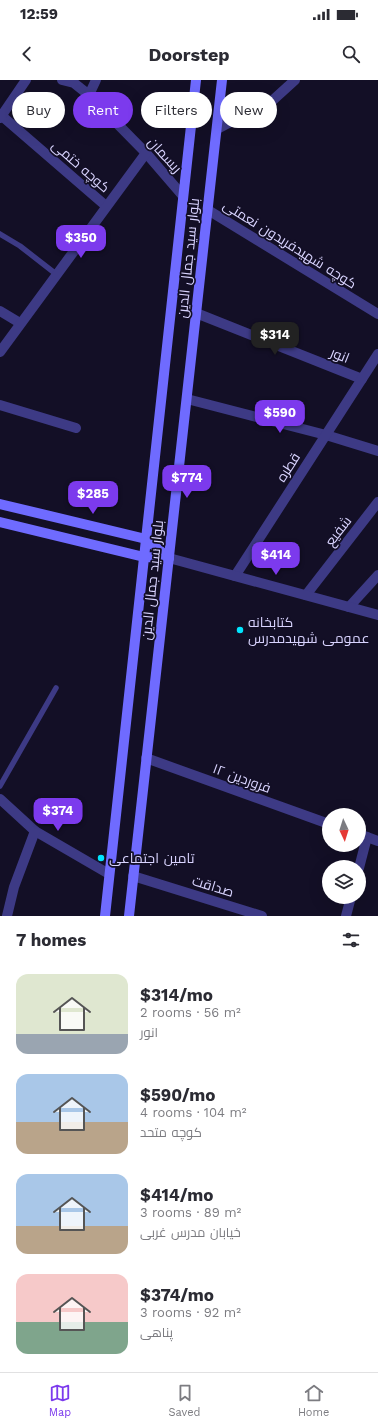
<!DOCTYPE html>
<html lang="en">
<head>
<meta charset="utf-8">
<style>
	body { margin:0; font-family:"Work Sans",Cairo,sans-serif; background:#f7f7f7; color:#2b2b33; height:100vh; display:flex; flex-direction:column; font-size:15px; white-space:nowrap }
	* { box-sizing:border-box; margin:0 }
	p { font-size:13px; color:#7c7c81 }
	.icon { flex:none; width:22px; height:22px; fill:none; stroke:currentColor; stroke-width:2; stroke-linecap:round; stroke-linejoin:round }
	.map { position:relative; height:836px; overflow:hidden }
	.panel { display:flex; flex-direction:column; background:#fff; flex:1 }
	.panel>* { flex:none }
	.banner { position:absolute; left:12px; top:12px; width:354px; height:36px; display:flex; gap:8px }
	.needle { width:26px; rotate:176deg }
	.buttons { position:absolute; left:322px; top:728px; display:grid; gap:8px }
	.buttons a { display:grid; place-items:center; width:44px; height:44px; border-radius:50%; background:#fff; box-shadow:0 4px 16px #0002; font-size:20px }
	.price { position:absolute; translate:-50% -34px; padding:0 9px; border-radius:8px; background:#7c3aed; color:#fff; font-size:13px; line-height:26px; filter:drop-shadow(0 1px 2px #0008) }
	.price::after { content:''; position:absolute; left:50%; top:24px; width:12px; height:9px; margin-left:-6px; background:inherit; clip-path:polygon(0 0,100% 0,50% 100%) }
	.price.active { background:#222; color:#fff }
	ul { padding:0; list-style:none }
	li { display:flex; align-items:center; gap:12px; height:100px; padding:0 16px }
	li span { display:grid; place-items:center; flex:none; width:112px; height:80px; border-radius:12px; color:#555 }
	li>.icon { margin-inline-start:auto }
	span .icon { width:48px; height:48px; fill:#fffc; stroke-width:1 }
	li b { font-size:17px }
	h2 { display:flex; justify-content:space-between; align-items:center; height:48px; padding:0 16px; font-size:17px }
	.pill { padding:0 14px; border-radius:18px; background:#fff; box-shadow:0 4px 16px #0002; font-size:14px; line-height:36px }
	.pill.active { background:#7c3aed; color:#fff }
	.status { display:flex; justify-content:space-between; align-items:center; height:28px; padding:0 20px; background:#fff; direction:ltr }
	.status svg { height:11px; fill:currentColor }
	header { display:flex; justify-content:space-between; align-items:center; height:52px; padding:0 16px; background:#fff; font-size:18px; font-weight:700 }
	.tabs { display:flex; justify-content:space-around; align-items:center; height:56px; border-top:1px solid #e1e1e2; background:#fff; font-size:11px; color:#7c7c81 }
	.tabs a { display:grid; justify-items:center; gap:2px }
	.tabs .active { color:#7c3aed }
	.map>svg:first-child { display:block }
</style>
</head>
<body>
<div class="status"><b>12:59</b><svg viewBox="0 0 49 12"><path d="M0 12V9h3v3zM5 12V6h3v6zM10 12V3h3v9zM15 12V0h3v12zM26 1h20v11H26zM47 4h2v5h-2z"/></svg></div>
<header><svg class="icon" aria-label="back" viewBox="0 0 24 24"><path d="M15 5l-7 7 7 7"/></svg>Doorstep<svg class="icon" aria-label="search" viewBox="0 0 24 24"><circle cx="10" cy="10" r="6"/><path d="M15 15l6 6"/></svg></header>
<div class="map">
<svg width="378" height="836" viewBox="0 0 378 836">
	<rect width="100%" height="100%" fill="#130f26"/>
	<g fill="none" stroke-linecap="round" stroke-linejoin="round">
		<g stroke="#3d3a85" stroke-width="5.5">
			<polyline points="0,154 20,166 56,194"/>
			<polyline points="0,706 56,608"/>
		</g>
		<g stroke="#3d3a85" stroke-width="10">
			<polyline points="62,0 74,3 89,15 146,73 183,116"/>
			<polyline points="89,15 96,0"/>
			<polyline points="2,36 106,126"/>
			<polyline points="0,38 26,0"/>
			<polyline points="217,49 273,20 295,0"/>
			<polyline points="208,130 378,234"/>
			<polyline points="0,231 20,243"/>
			<polyline points="196,233 362,299"/>
			<polyline points="0,272 146,73"/>
			<polyline points="187,319 326,355 378,371"/>
			<polyline points="0,325 76,348"/>
			<polyline points="235,496 378,274"/>
			<polyline points="306,515 378,422"/>
			<polyline points="349,527 378,495"/>
			<polyline points="0,719 35,751 109,794"/>
			<polyline points="359,788 367,757"/>
			<polyline points="133,796 262,836"/>
			<polyline points="7,836 14,807 35,751"/>
			<polyline points="346,836 351,817"/>
		</g>
		<g stroke="#3d3a85" stroke-width="10">
			<polyline points="169,478 378,535"/>
			<polyline points="146,678 329,744"/>
			<polyline points="359,754 378,761"/>
		</g>
		<g stroke="#6f6bff" stroke-width="10">
			<polyline points="0,424 146,459 169,478"/>
			<polyline points="0,442 144,477 169,478"/>
			<polyline points="105,836 196,0"/>
			<polyline points="129,836 222,0"/>
		</g>
	</g>
	<g fill="#00e5ff" stroke="#130f26" stroke-width="1.5">
		<circle cx="240" cy="550" r="4"/>
		<circle cx="101" cy="778" r="4"/>
	</g>
	<g text-anchor="middle" dominant-baseline="central" stroke-width="3.5" stroke-linejoin="round" paint-order="stroke">
		<g font-size="14" fill="#d9d4ff" stroke="#130f26">
			<text transform="translate(165 75) rotate(48)">ریسمان</text>
			<text transform="translate(81 86) rotate(41)">کوچه ختمی</text>
			<text transform="translate(290 164) rotate(32)">کوچه شهیدفریدون نعمتی</text>
			<text transform="translate(188 178) rotate(-84)">بلوار سید جمال الدین</text>
			<text transform="translate(340 275) rotate(22)">انور</text>
			<text transform="translate(288 387) rotate(-57)">قطره</text>
			<text transform="translate(338 451) rotate(-52)">شفیع</text>
			<text transform="translate(152 500) rotate(-84)">بلوار سید جمال الدین</text>
			<text transform="translate(242 698) rotate(20)">۱۲ فروردین</text>
			<text transform="translate(213 806) rotate(17)">صداقت</text>
		</g>
		<g font-size="14" fill="#d9d4ff" stroke="#130f26" text-anchor="start">
			<text x="248" y="542">کتابخانه<tspan x="248" dy="16">عمومی شهیدمدرس</tspan></text>
			<text x="109" y="778">تامین اجتماعی</text>
		</g>
	</g>
</svg>
<div class="buttons">
<a><svg class="needle" viewBox="-14 -14 28 28"><path d="M0-13l5 13h-10z" fill="#e53935"/><path d="M0 13l5-13h-10z" fill="#7c7c81"/></svg></a>
<a><svg class="icon" aria-label="layers" viewBox="0 0 24 24"><path d="M12 4l9 5-9 5-9-5zM3 14l9 5 9-5"/></svg></a>
</div>
<b class="price" style="left:81px;top:179px">$350</b>
<b class="price active" style="left:275px;top:276px">$314</b>
<b class="price" style="left:280px;top:354px">$590</b>
<b class="price" style="left:187px;top:419px">$774</b>
<b class="price" style="left:93px;top:435px">$285</b>
<b class="price" style="left:276px;top:496px">$414</b>
<b class="price" style="left:58px;top:752px">$374</b>
<div class="banner">
<a class="pill">Buy</a>
<a class="pill active">Rent</a>
<a class="pill">Filters</a>
<a class="pill">New</a>
</div>
</div>
<section class="panel">
<h2>7 homes<svg class="icon" aria-label="filters" viewBox="0 0 24 24"><path d="M4 7h16M4 17h16"/><circle cx="9" cy="7" r="2"/><circle cx="15" cy="17" r="2"/></svg></h2>
<ul>
<li><span style="background:linear-gradient(#dfe7d0 75%,#9aa5b1 0)"><svg class="icon" aria-label="home" viewBox="0 0 24 24"><path d="M3 11l9-7 9 7M6 9v11h12V9"/></svg></span><div><b>$314/mo</b><p>2 rooms · 56 m²</p><p>انور</p></div></li>
<li><span style="background:linear-gradient(#a9c7e8 60%,#b9a48a 0)"><svg class="icon" aria-label="home" viewBox="0 0 24 24"><path d="M3 11l9-7 9 7M6 9v11h12V9"/></svg></span><div><b>$590/mo</b><p>4 rooms · 104 m²</p><p>کوچه متحد</p></div></li>
<li><span style="background:linear-gradient(#a9c7e8 65%,#b9a48a 0)"><svg class="icon" aria-label="home" viewBox="0 0 24 24"><path d="M3 11l9-7 9 7M6 9v11h12V9"/></svg></span><div><b>$414/mo</b><p>3 rooms · 89 m²</p><p>خیابان مدرس غربی</p></div></li>
<li><span style="background:linear-gradient(#f6c9c9 60%,#7fa58c 0)"><svg class="icon" aria-label="home" viewBox="0 0 24 24"><path d="M3 11l9-7 9 7M6 9v11h12V9"/></svg></span><div><b>$374/mo</b><p>3 rooms · 92 m²</p><p>پناهی</p></div></li>
</ul>
</section>
<nav class="tabs">
<a class="active"><svg class="icon" aria-label="map" viewBox="0 0 24 24"><path d="M3 6l6-2 6 2 6-2v14l-6 2-6-2-6 2zM9 4v14M15 6v14"/></svg>Map</a>
<a><svg class="icon" aria-label="saved" viewBox="0 0 24 24"><path d="M7 4h10v16l-5-4-5 4z"/></svg>Saved</a>
<a><svg class="icon" aria-label="home" viewBox="0 0 24 24"><path d="M3 11l9-7 9 7M6 9v11h12V9"/></svg>Home</a>
</nav>
</body>
</html>
